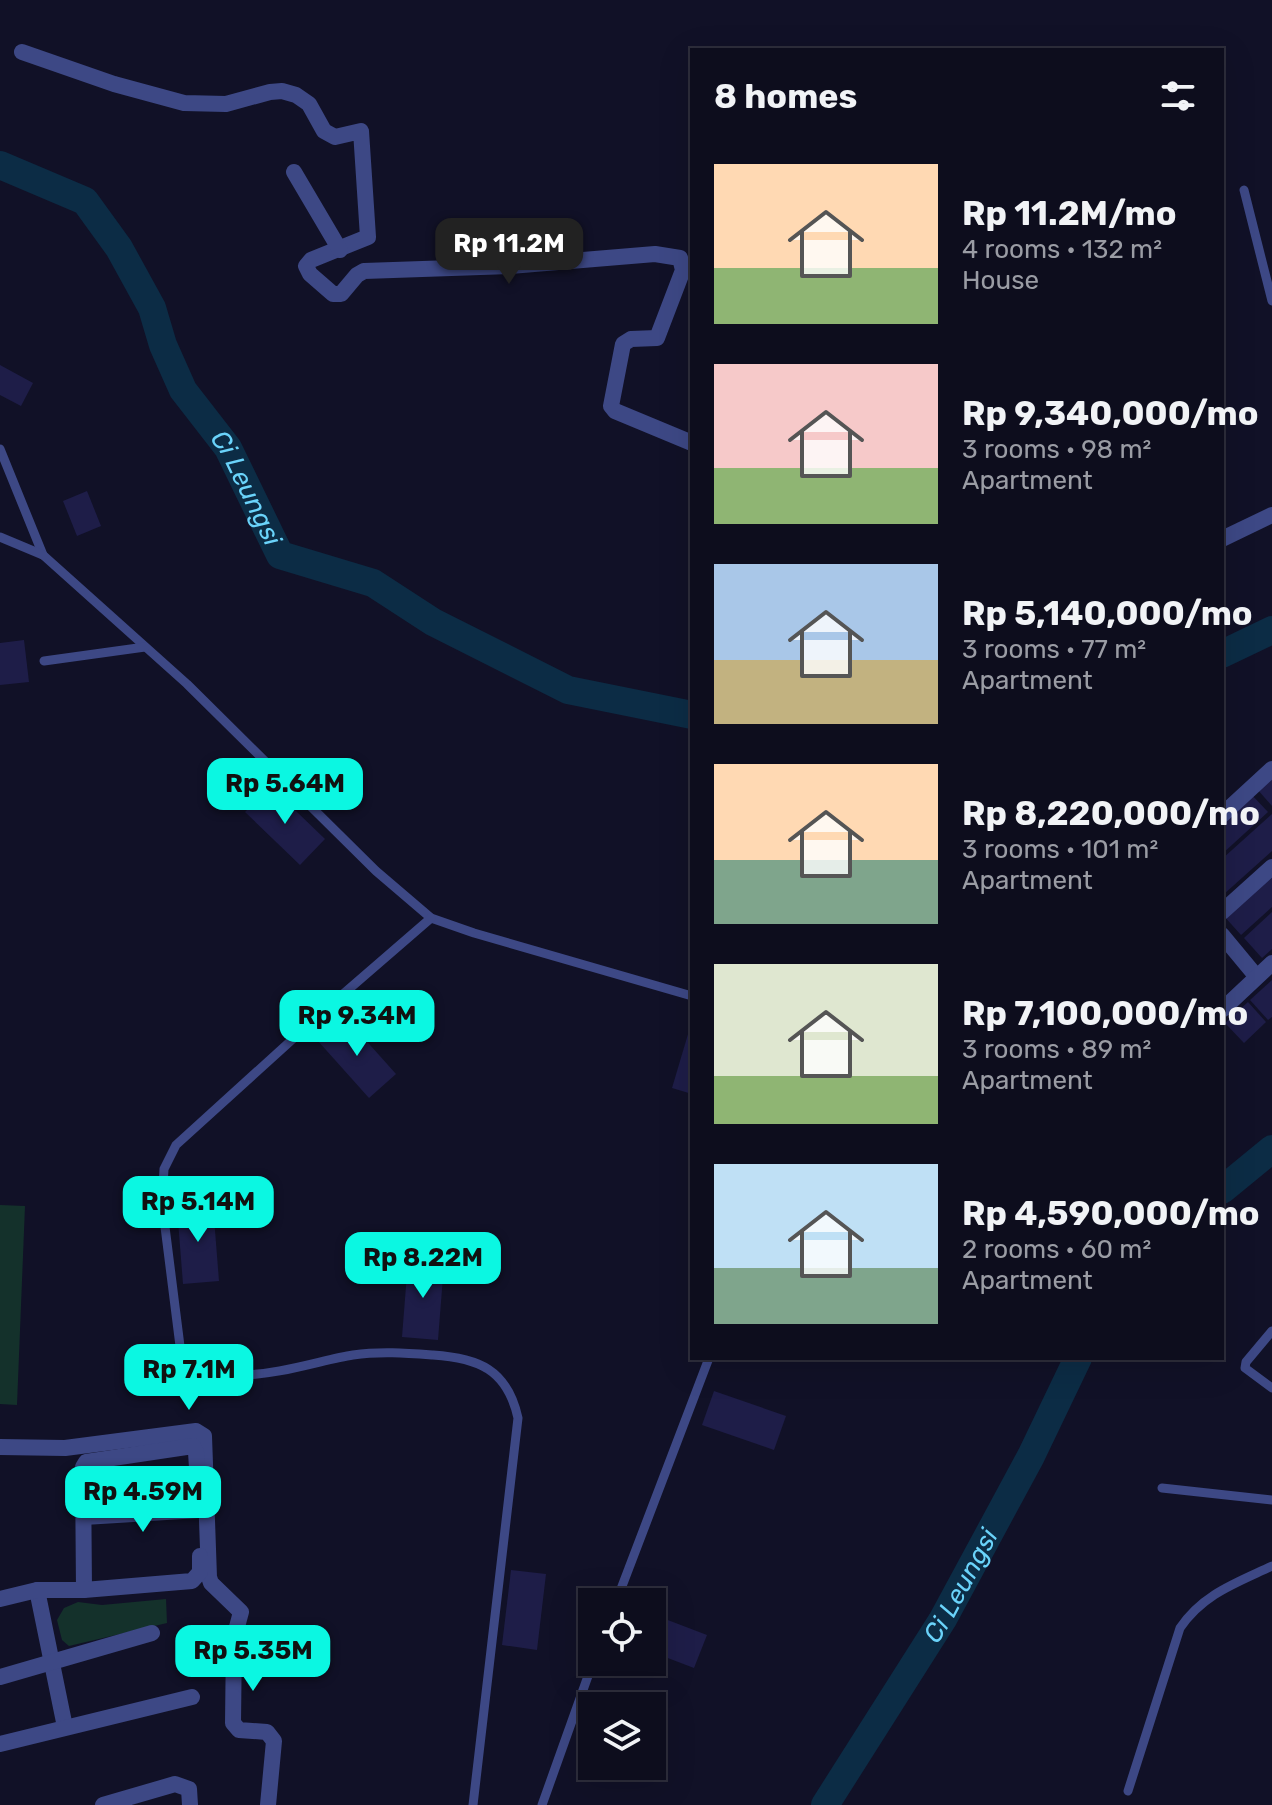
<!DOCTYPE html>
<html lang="en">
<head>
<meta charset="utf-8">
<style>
	body { margin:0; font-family:Rubik,sans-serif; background:#1b1b2a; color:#f1f3f6; height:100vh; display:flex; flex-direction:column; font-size:30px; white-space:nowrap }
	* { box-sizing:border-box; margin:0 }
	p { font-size:26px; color:#9a9ca4 }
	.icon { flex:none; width:44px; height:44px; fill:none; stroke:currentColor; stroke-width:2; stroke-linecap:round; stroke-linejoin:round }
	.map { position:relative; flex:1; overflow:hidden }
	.drawer { position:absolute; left:690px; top:48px; width:534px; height:1312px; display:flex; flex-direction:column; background:#0d0d1d; border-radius:0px; box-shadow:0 8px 32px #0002,0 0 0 2px #2d2d3b }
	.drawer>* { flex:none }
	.buttons { position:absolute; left:578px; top:1588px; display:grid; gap:16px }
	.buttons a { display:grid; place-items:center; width:88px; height:88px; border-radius:0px; background:#0d0d1d; box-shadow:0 8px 32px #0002,0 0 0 2px #2d2d3b; font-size:40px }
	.price { position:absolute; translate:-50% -68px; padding:0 18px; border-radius:16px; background:#0bf7e2; color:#111; font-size:26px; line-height:52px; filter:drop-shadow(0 2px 4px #0008) }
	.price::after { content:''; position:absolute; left:50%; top:48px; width:24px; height:18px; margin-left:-12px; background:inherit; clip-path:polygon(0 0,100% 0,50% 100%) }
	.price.active { background:#222; color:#fff }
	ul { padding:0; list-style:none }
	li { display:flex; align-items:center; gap:24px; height:200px; padding:0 24px }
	li span { display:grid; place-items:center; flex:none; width:224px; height:160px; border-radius:0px; color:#555 }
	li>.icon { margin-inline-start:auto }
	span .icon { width:96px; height:96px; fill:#fffc; stroke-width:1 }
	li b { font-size:34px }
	h2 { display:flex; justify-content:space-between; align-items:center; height:96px; padding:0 24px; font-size:34px }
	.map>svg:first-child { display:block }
</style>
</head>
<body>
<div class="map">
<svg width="1272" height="1805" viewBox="0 0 1272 1805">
	<rect width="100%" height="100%" fill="#111127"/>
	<g fill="#14312b">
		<polygon points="0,1205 25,1206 17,1405 0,1404"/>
		<polygon points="166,1599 167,1623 69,1646 62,1640 57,1620 64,1608 78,1602 102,1605"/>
	</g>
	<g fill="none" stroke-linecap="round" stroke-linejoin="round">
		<g stroke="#0c2c45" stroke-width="28">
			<path id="s1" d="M0,165L85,201L119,248L152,308L163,345L183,390L228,448L280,555L373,583L433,622L568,690L692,715"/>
			<polyline points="1222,654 1272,630"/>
			<polyline points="1222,1190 1272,1149"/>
			<path id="s2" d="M825,1805L943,1619L1031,1456L1078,1358"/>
		</g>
	</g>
	<g fill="#1e1d48">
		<polygon points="0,365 33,383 21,406 0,395"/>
		<polygon points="87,491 101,526 77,536 63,501"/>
		<polygon points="24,640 29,682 0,685 0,643"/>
		<polygon points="1272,776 1272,806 1257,789"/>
		<polygon points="270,786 325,839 300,865 245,812"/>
		<polygon points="1249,792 1268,812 1222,854 1222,817"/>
		<polygon points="1272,814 1272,851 1224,894 1222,859"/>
		<polygon points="1272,878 1272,907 1241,935 1223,915"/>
		<polygon points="1272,912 1272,949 1262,958 1244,938"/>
		<polygon points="1272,980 1272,1017 1268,1020 1250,1000"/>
		<polygon points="1248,1002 1266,1022 1244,1043 1225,1023"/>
		<polygon points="345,1017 396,1074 369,1098 318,1041"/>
		<polygon points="691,1024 692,1024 692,1094 672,1088"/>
		<polygon points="213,1205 219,1281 183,1284 177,1208"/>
		<polygon points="408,1261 444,1264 438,1340 402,1337"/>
		<polygon points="714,1391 786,1416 774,1450 702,1425"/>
		<polygon points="511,1570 546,1574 537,1650 502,1645"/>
		<polygon points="652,1614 707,1635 694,1668 652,1652"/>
	</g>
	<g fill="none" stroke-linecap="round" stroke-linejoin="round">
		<g stroke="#3d4885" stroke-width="9">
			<polyline points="1244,190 1272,301"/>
			<polyline points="0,449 43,555"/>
			<polyline points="0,537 43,555 187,684 376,871 431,918 474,933 692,996"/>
			<polyline points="44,661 145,647"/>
			<path d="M431,918L327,1008L176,1145L164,1169L162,1203L180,1346C211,1401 306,1362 353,1355C380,1351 406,1353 433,1355C478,1358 507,1369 518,1418L473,1805"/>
			<polyline points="1272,1331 1246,1362 1245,1368 1272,1388"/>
			<polyline points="1162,1488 1272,1500"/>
			<polyline points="616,1602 709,1358"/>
			<path d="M1128,1791L1180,1628C1203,1594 1236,1583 1272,1566"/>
			<polyline points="542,1805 593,1662"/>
		</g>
		<g stroke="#3d4885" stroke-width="16">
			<polyline points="22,52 114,84 184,103 226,104 270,92 282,91 296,95 309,104 324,131 335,137 361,131 368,237 311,260 306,266 310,274 333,294 341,294 357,275 364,271 510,266 655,254 680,258 683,270 657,338 631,339 623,344 611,406 615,411 692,443"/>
			<polyline points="294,172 340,250"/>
			<polyline points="1222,539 1272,515"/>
			<polyline points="1222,815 1272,769"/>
			<polyline points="1222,912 1272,867"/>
			<polyline points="1222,935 1256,976"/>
			<polyline points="1222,1010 1272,963"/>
			<polyline points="0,1447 65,1448 196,1431 204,1436 209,1577 211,1583 241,1612 234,1638 233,1723 239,1730 267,1732 274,1741 268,1805"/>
			<polyline points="84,1517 199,1510"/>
			<polyline points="37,1590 65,1727"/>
			<polyline points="84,1590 83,1467 86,1462 193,1446 196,1452 197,1468"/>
			<polyline points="0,1599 37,1590 84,1590 192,1581 200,1572 200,1556"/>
			<polyline points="0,1677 152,1633"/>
			<polyline points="0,1744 192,1697"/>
			<polyline points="103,1805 175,1784 189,1789 190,1805"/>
		</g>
	</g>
	<g text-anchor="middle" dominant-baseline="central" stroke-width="8" stroke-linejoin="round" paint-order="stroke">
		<g font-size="26" font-style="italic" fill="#6ad3fa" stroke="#111127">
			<text stroke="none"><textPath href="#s1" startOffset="424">Ci Leungsi</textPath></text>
			<text stroke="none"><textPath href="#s2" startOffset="258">Ci Leungsi</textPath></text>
		</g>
	</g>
</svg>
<div class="buttons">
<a><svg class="icon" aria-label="locate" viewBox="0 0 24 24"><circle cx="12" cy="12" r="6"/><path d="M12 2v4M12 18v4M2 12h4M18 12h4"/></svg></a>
<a><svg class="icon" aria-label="layers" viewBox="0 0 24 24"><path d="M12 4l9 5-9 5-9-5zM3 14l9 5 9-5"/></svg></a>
</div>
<b class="price active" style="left:509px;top:286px">Rp 11.2M</b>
<b class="price" style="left:285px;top:826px">Rp 5.64M</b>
<b class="price" style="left:357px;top:1058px">Rp 9.34M</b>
<b class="price" style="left:198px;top:1244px">Rp 5.14M</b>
<b class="price" style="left:423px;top:1300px">Rp 8.22M</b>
<b class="price" style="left:189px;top:1412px">Rp 7.1M</b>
<b class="price" style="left:143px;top:1534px">Rp 4.59M</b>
<b class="price" style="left:253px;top:1693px">Rp 5.35M</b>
<section class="drawer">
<h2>8 homes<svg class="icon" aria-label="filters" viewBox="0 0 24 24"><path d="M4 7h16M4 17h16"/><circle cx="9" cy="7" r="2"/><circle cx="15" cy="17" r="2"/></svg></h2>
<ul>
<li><span style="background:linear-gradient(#ffd9b3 65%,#8fb573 0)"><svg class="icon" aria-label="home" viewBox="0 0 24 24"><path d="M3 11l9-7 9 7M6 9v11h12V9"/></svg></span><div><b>Rp 11.2M/mo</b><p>4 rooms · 132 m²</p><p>House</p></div></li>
<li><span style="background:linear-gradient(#f6c9c9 65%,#8fb573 0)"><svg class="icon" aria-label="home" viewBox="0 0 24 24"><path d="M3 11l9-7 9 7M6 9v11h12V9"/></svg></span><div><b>Rp 9,340,000/mo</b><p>3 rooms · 98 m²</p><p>Apartment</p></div></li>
<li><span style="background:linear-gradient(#a9c7e8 60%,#c2b280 0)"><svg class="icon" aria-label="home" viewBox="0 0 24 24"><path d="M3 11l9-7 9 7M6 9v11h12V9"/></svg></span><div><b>Rp 5,140,000/mo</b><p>3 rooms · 77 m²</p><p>Apartment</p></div></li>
<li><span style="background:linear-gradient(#ffd9b3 60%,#7fa58c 0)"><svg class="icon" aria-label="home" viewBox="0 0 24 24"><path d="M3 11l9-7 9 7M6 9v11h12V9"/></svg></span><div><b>Rp 8,220,000/mo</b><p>3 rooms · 101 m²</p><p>Apartment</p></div></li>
<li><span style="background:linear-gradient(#dfe7d0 70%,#8fb573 0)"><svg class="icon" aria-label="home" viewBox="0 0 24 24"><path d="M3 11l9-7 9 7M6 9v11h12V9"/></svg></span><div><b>Rp 7,100,000/mo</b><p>3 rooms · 89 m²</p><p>Apartment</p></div></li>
<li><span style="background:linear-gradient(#bfe0f5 65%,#7fa58c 0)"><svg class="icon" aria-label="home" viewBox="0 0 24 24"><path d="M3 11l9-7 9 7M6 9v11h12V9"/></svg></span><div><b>Rp 4,590,000/mo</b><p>2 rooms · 60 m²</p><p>Apartment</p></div></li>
</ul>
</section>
</div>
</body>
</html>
